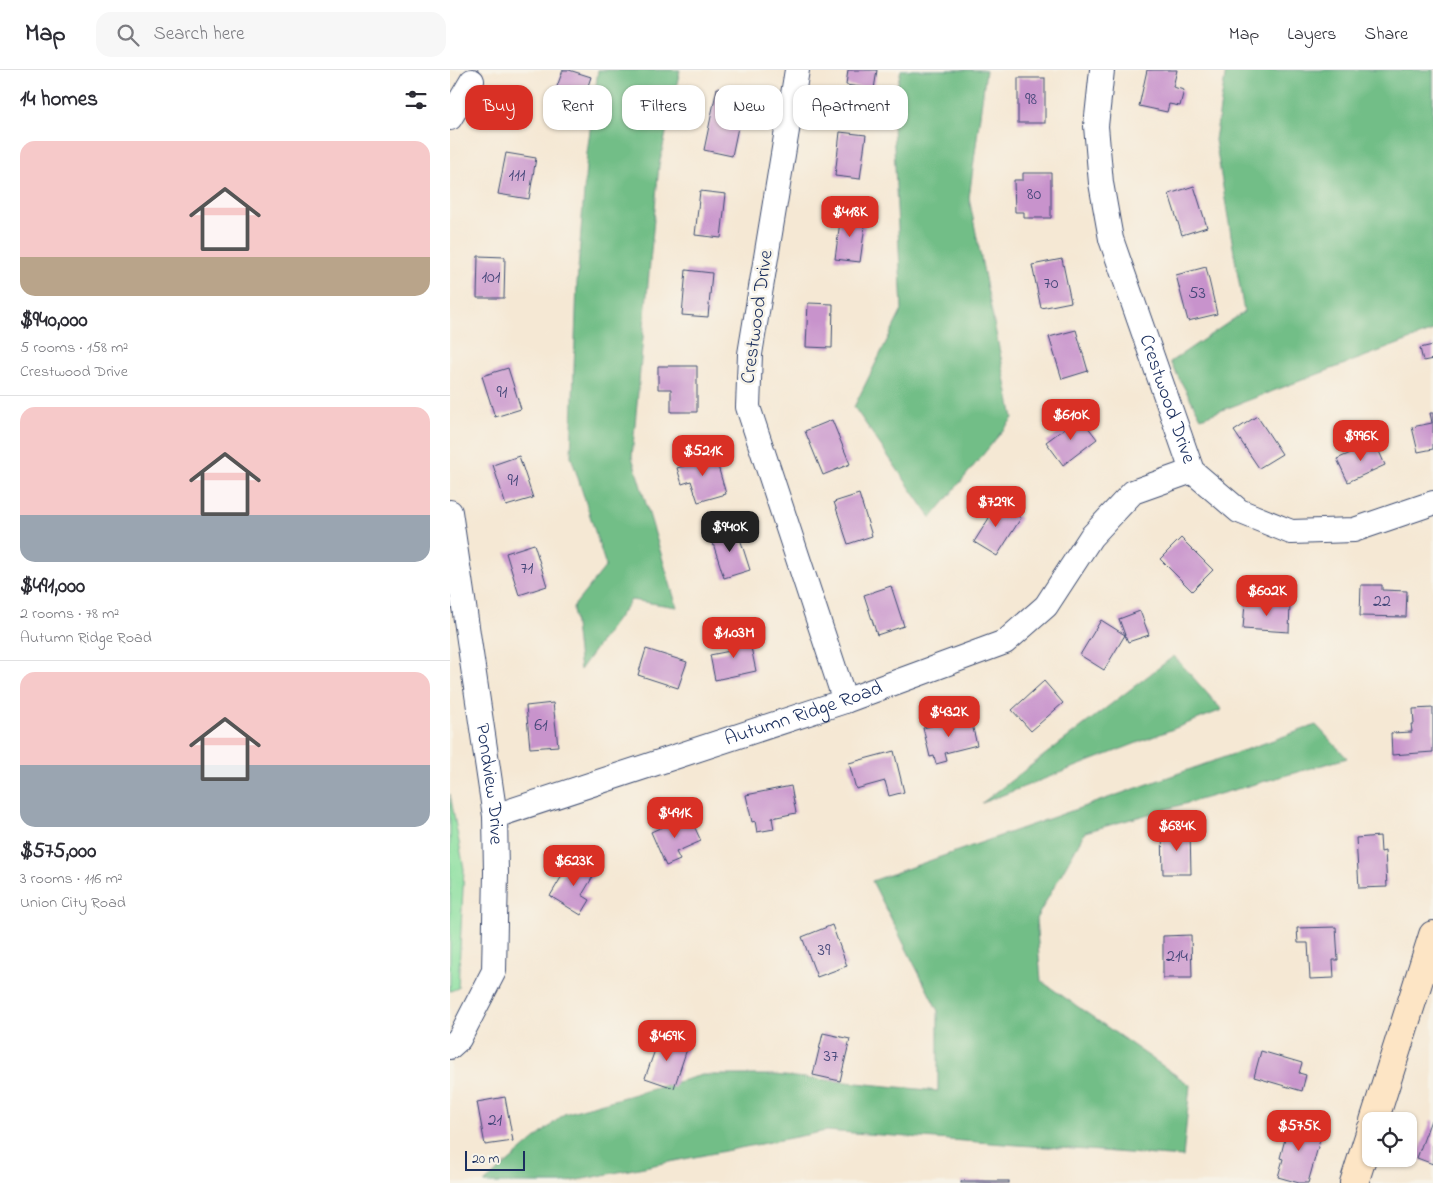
<!DOCTYPE html>
<html lang="en">
<head>
<meta charset="utf-8">
<style>
	body { margin:0; font-family:"Indie Flower",sans-serif; background:#f7f7f7; color:#2b2b33; height:100vh; display:flex; flex-direction:column; font-size:19px; white-space:nowrap }
	* { box-sizing:border-box; margin:0 }
	p { font-size:16px; color:#7c7c81 }
	.icon { flex:none; width:28px; height:28px; fill:none; stroke:currentColor; stroke-width:2; stroke-linecap:round; stroke-linejoin:round }
	.map { position:relative; flex:1; overflow:hidden }
	.sheet { display:flex; flex-direction:column; background:#fff; width:450px }
	.sheet>* { flex:none }
	.top-card { position:absolute; left:15px; top:15px; width:475px; height:45px; display:flex; gap:10px }
	.buttons { position:absolute; left:912px; top:1042px; display:grid; gap:10px }
	.buttons a { display:grid; place-items:center; width:55px; height:55px; border-radius:10px; background:#fff; box-shadow:0 1px 4px #0004; font-size:25px }
	.scale { position:absolute; left:15px; bottom:12px; width:60px; box-sizing:border-box; padding-left:5px; border:2px solid #1b2f5e; border-top:0; font-size:14px; line-height:18px; white-space:nowrap; color:#1b2f5e; -webkit-text-stroke:4px #f7f3e8; paint-order:stroke }
	.price { position:absolute; translate:-50% -42px; padding:0 11px; border-radius:10px; background:#d93025; color:#fff; font-size:16px; line-height:32px; filter:drop-shadow(0 1px 2px #0008) }
	.price::after { content:''; position:absolute; left:50%; top:30px; width:15px; height:11px; margin-left:-8px; background:inherit; clip-path:polygon(0 0,100% 0,50% 100%) }
	.price.current { background:#222; color:#fff }
	ul { padding:0; list-style:none }
	li { display:grid; align-content:center; gap:10px; height:265px; padding:0 20px }
	li+li { border-top:1px solid #e1e1e2 }
	li span { display:grid; place-items:center; height:155px; border-radius:15px; color:#555 }
	li>.icon { margin-inline-start:auto }
	span .icon { width:90px; height:90px; fill:#fffc; stroke-width:1 }
	li b { font-size:21px }
	h2 { display:flex; justify-content:space-between; align-items:center; height:60px; padding:0 20px; font-size:21px }
	.pill { padding:0 18px; border-radius:15px; background:#fff; box-shadow:0 1px 4px #0004; font-size:18px; line-height:45px }
	.pill.current { background:#d93025; color:#fff }
	header { display:flex; align-items:center; gap:30px; box-sizing:border-box; height:70px; padding:0 25px; background:#fff; border-bottom:1px solid #e1e1e2 }
	header strong { font-size:24px }
	nav { display:flex; gap:28px; margin-inline-start:auto; font-size:18px }
	.search { width:350px; height:45px; background:#f7f7f7; display:flex; align-items:center; gap:12px; box-sizing:border-box; padding:0 18px; border-radius:15px; color:#7c7c81; font-size:19px }
	main { display:flex; flex:1; min-height:0 }
	.map>svg:first-child { display:block }
</style>
</head>
<body>
<header>
<strong>Map</strong>
<div class="search"><svg class="icon" aria-label="search" viewBox="0 0 24 24"><circle cx="10" cy="10" r="6"/><path d="M15 15l6 6"/></svg>Search here</div>
<nav><a>Map</a><a>Layers</a><a>Share</a></nav>
</header>
<main>
<section class="sheet">
<h2>14 homes<svg class="icon" aria-label="filters" viewBox="0 0 24 24"><path d="M4 7h16M4 17h16"/><circle cx="9" cy="7" r="2"/><circle cx="15" cy="17" r="2"/></svg></h2>
<ul>
<li><span style="background:linear-gradient(#f6c9c9 75%,#b9a48a 0)"><svg class="icon" aria-label="home" viewBox="0 0 24 24"><path d="M3 11l9-7 9 7M6 9v11h12V9"/></svg></span><div><b>$940,000</b><p>5 rooms · 158 m²</p><p>Crestwood Drive</p></div></li>
<li><span style="background:linear-gradient(#f6c9c9 70%,#9aa5b1 0)"><svg class="icon" aria-label="home" viewBox="0 0 24 24"><path d="M3 11l9-7 9 7M6 9v11h12V9"/></svg></span><div><b>$491,000</b><p>2 rooms · 78 m²</p><p>Autumn Ridge Road</p></div></li>
<li><span style="background:linear-gradient(#f6c9c9 60%,#9aa5b1 0)"><svg class="icon" aria-label="home" viewBox="0 0 24 24"><path d="M3 11l9-7 9 7M6 9v11h12V9"/></svg></span><div><b>$575,000</b><p>3 rooms · 116 m²</p><p>Union City Road</p></div></li>
</ul>
</section>
<div class="map">
<svg width="983" height="1113" viewBox="0 0 983 1113">
	<rect width="100%" height="100%" fill="#f7f3e8"/>
	<filter id="ink" filterUnits="userSpaceOnUse"><feTurbulence type="fractalNoise" baseFrequency=".02" numOctaves="2"/><feDisplacementMap in="SourceGraphic" scale="10" xChannelSelector="R" yChannelSelector="G"/><feConvolveMatrix kernelMatrix="1 2 1 2 8 2 1 2 1" color-interpolation-filters="sRGB"/></filter>
	<filter id="wash" filterUnits="userSpaceOnUse"><feTurbulence type="fractalNoise" baseFrequency=".0096" numOctaves="4" result="noise"/><feDisplacementMap in="SourceGraphic" scale="20" xChannelSelector="R" yChannelSelector="G"/><feGaussianBlur stdDeviation="1.12" result="paint"/><feColorMatrix in="noise" values="0 0 0 0 0 0 0 0 0 0 0 0 0 0 0 0 0 1.4 0 .05"/><feComposite in="paint" operator="in"/></filter>
	<g filter="url(#wash)">
		<rect width="100%" height="100%" fill="#f5e8d4"/>
		<polygon fill="#8ee0a1" stroke="#548880" points="0,724 14,799 8,918 0,921"/>
		<g fill="#72be87" stroke="#467672">
			<polygon points="148,0 230,0 209,95 182,387 227,537 181,530 130,600 123,537 156,496 121,386 127,213 137,83"/>
			<polygon points="451,0 536,0 519,128 563,348 481,448 404,337 452,240 442,36"/>
			<polygon points="776,0 983,0 983,261 751,348 720,292 794,242 765,70"/>
			<polygon points="724,586 772,640 532,733"/>
			<polygon points="866,655 897,688 635,762 586,849 591,911 740,1015 733,1087 376,1061 113,1113 34,1113 114,1044 252,1005 324,1005 488,1021 488,941 422,811"/>
		</g>
		<g id="blocks">
			<g fill="#c893cc">
				<polygon points="113,0 119,0 141,7 128,45 100,36"/>
				<polygon points="398,0 427,0 424,19 396,15"/>
				<polygon points="697,0 727,0 723,17 734,20 730,36 719,34 717,42 689,36"/>
				<rect x="568" y="8" width="27" height="45"/>
				<polygon points="267,18 291,23 287,42 291,43 282,86 254,80"/>
				<polygon points="390,62 416,65 410,109 385,106"/>
				<polygon points="56,83 86,88 79,129 48,124"/>
				<polygon points="573,103 601,103 601,148 574,148 574,142 565,142 564,110 573,110"/>
				<polygon points="744,116 757,157 732,165 719,124"/>
				<polygon points="250,121 276,124 271,168 245,165"/>
				<polygon points="391,144 416,148 410,192 385,189"/>
				<polygon points="28,186 55,187 54,228 27,228"/>
				<polygon points="612,189 621,232 591,238 582,195"/>
				<polygon points="756,197 767,244 738,251 726,205"/>
				<polygon points="236,200 262,203 258,247 232,245"/>
				<polygon points="358,233 383,234 382,278 356,277"/>
				<polygon points="626,260 638,301 612,309 599,267"/>
				<polygon points="983,275 983,289 973,291 970,278"/>
				<polygon points="208,296 247,296 247,342 221,342 221,319 208,319"/>
				<polygon points="58,298 71,339 45,347 32,306"/>
				<polygon points="980,343 983,343 983,379 968,382 962,357 982,353"/>
				<polygon points="807,346 832,384 809,398 784,361"/>
				<polygon points="630,347 647,369 613,395 596,372"/>
				<polygon points="382,350 400,394 373,405 355,361"/>
				<polygon points="925,372 935,395 898,412 887,389"/>
				<polygon points="264,382 276,424 248,432 241,411 232,414 227,398 237,395 235,390"/>
				<polygon points="69,386 83,428 56,436 43,395"/>
				<polygon points="409,424 422,466 398,474 384,432"/>
				<polygon points="535,430 546,437 548,434 571,448 547,486 524,472 539,448 529,441"/>
				<polygon points="287,459 300,500 274,508 261,467"/>
				<polygon points="731,468 763,500 742,521 710,489"/>
				<polygon points="84,474 97,516 69,525 56,483"/>
				<polygon points="911,515 932,515 932,520 957,521 956,547 910,546"/>
				<polygon points="441,516 454,556 427,565 414,525"/>
				<polygon points="795,532 840,534 839,562 793,559"/>
				<polygon points="690,541 699,565 678,572 675,565 654,600 630,585 651,550 675,565 669,549"/>
				<polygon points="298,563 306,601 265,610 260,585 280,581 277,568"/>
				<polygon points="196,579 237,592 228,618 188,605"/>
				<polygon points="594,611 613,633 581,661 562,640"/>
				<polygon points="103,633 108,676 80,678 76,636"/>
				<polygon points="983,638 983,682 942,685 941,663 962,662 961,654 964,654 963,639"/>
				<polygon points="520,646 527,675 495,683 497,691 486,694 484,686 480,687 473,658"/>
				<polygon points="444,681 454,722 439,726 435,711 406,719 399,693"/>
				<polygon points="341,716 346,743 322,748 324,759 307,762 305,751 302,752 296,725"/>
				<polygon points="239,745 251,771 226,782 230,790 216,796 201,762"/>
				<polygon points="740,760 741,804 713,804 712,761"/>
				<polygon points="930,766 931,782 935,781 937,817 909,818 906,768"/>
				<polygon points="122,789 145,803 132,825 140,830 131,845 100,826"/>
				<polygon points="382,855 397,896 367,907 352,867"/>
				<polygon points="886,857 888,890 883,890 884,908 860,909 858,873 848,873 847,858"/>
				<polygon points="741,865 742,908 713,908 713,866"/>
				<polygon points="373,963 400,969 390,1011 363,1005"/>
				<polygon points="210,966 238,976 224,1018 195,1008"/>
				<polygon points="811,981 852,993 849,1003 856,1005 852,1021 804,1007"/>
				<polygon points="55,1027 63,1071 35,1075 27,1032"/>
				<polygon points="840,1050 873,1059 858,1113 849,1113 828,1107 833,1089 830,1088"/>
				<polygon points="981,1050 983,1051 983,1094 967,1088"/>
				<rect x="511" y="1111" width="48" height="2"/>
			</g>
		</g>
	</g>
	<g filter="url(#ink)">
		<use href="#blocks" fill-opacity="0" stroke="#3c4b70" stroke-width="1"/>
		<g fill="none" stroke-linecap="round" stroke-linejoin="round">
			<g stroke="#3c4b70" stroke-width="26">
				<g id="minor">
					<polyline points="347,0 300,284 298,337 395,631"/>
					<path id="s1" d="M652,0L646,56L651,113L661,169L742,401L789,441L841,462L904,460L983,433"/>
					<polyline points="0,48 22,11"/>
					<path id="s2" d="M0,442L45,746L46,802L44,901L9,969L0,977"/>
					<path id="s3" d="M45,746L395,631L555,572L596,536L641,467L683,422L742,401"/>
				</g>
			</g>
			<g stroke="#3c4b70" stroke-width="30">
				<g id="secondary">
					<polyline points="924,1051 983,865"/>
					<polyline points="904,1113 921,1060"/>
				</g>
			</g>
			<use href="#minor" stroke="#fff" stroke-width="24"/>
			<use href="#secondary" stroke="#fde5c5" stroke-width="28"/>
		</g>
	</g>
	<g text-anchor="middle" dominant-baseline="central" stroke-width="5" stroke-linejoin="round" paint-order="stroke">
		<g font-size="18" fill="#46487a">
			<text x="581" y="30">98</text>
			<text x="67" y="106">111</text>
			<text x="584" y="125">80</text>
			<text x="41" y="208">101</text>
			<text x="601" y="214">70</text>
			<text x="747" y="224">53</text>
			<text x="52" y="323">91</text>
			<text x="63" y="411">91</text>
			<text x="77" y="499">71</text>
			<text x="932" y="532">22</text>
			<text x="91" y="656">61</text>
			<text x="374" y="881">39</text>
			<text x="727" y="887">214</text>
			<text x="381" y="987">37</text>
			<text x="45" y="1051">21</text>
		</g>
		<g font-size="20" fill="#1b2f5e" stroke="#f7f3e8">
			<text transform="translate(308 247) rotate(-82)">Crestwood Drive</text>
			<text stroke="none"><textPath href="#s1" startOffset="340">Crestwood Drive</textPath></text>
			<text stroke="none"><textPath href="#s3" startOffset="325">Autumn Ridge Road</textPath></text>
			<text stroke="none"><textPath href="#s2" startOffset="275">Pondview Drive</textPath></text>
		</g>
	</g>
</svg>
<div class="buttons">
<a><svg class="icon" aria-label="locate" viewBox="0 0 24 24"><circle cx="12" cy="12" r="6"/><path d="M12 2v4M12 18v4M2 12h4M18 12h4"/></svg></a>
</div>
<div class="scale">20 m</div>
<b class="price" style="left:400px;top:168px">$418K</b>
<b class="price" style="left:621px;top:371px">$610K</b>
<b class="price" style="left:911px;top:392px">$996K</b>
<b class="price" style="left:253px;top:407px">$521K</b>
<b class="price" style="left:546px;top:458px">$729K</b>
<b class="price current" style="left:280px;top:483px">$940K</b>
<b class="price" style="left:817px;top:547px">$602K</b>
<b class="price" style="left:284px;top:589px">$1.03M</b>
<b class="price" style="left:499px;top:668px">$432K</b>
<b class="price" style="left:225px;top:769px">$491K</b>
<b class="price" style="left:727px;top:782px">$684K</b>
<b class="price" style="left:124px;top:817px">$623K</b>
<b class="price" style="left:217px;top:992px">$469K</b>
<b class="price" style="left:849px;top:1082px">$575K</b>
<div class="top-card">
<a class="pill current">Buy</a>
<a class="pill">Rent</a>
<a class="pill">Filters</a>
<a class="pill">New</a>
<a class="pill">Apartment</a>
</div>
</div>
</main>
</body>
</html>
